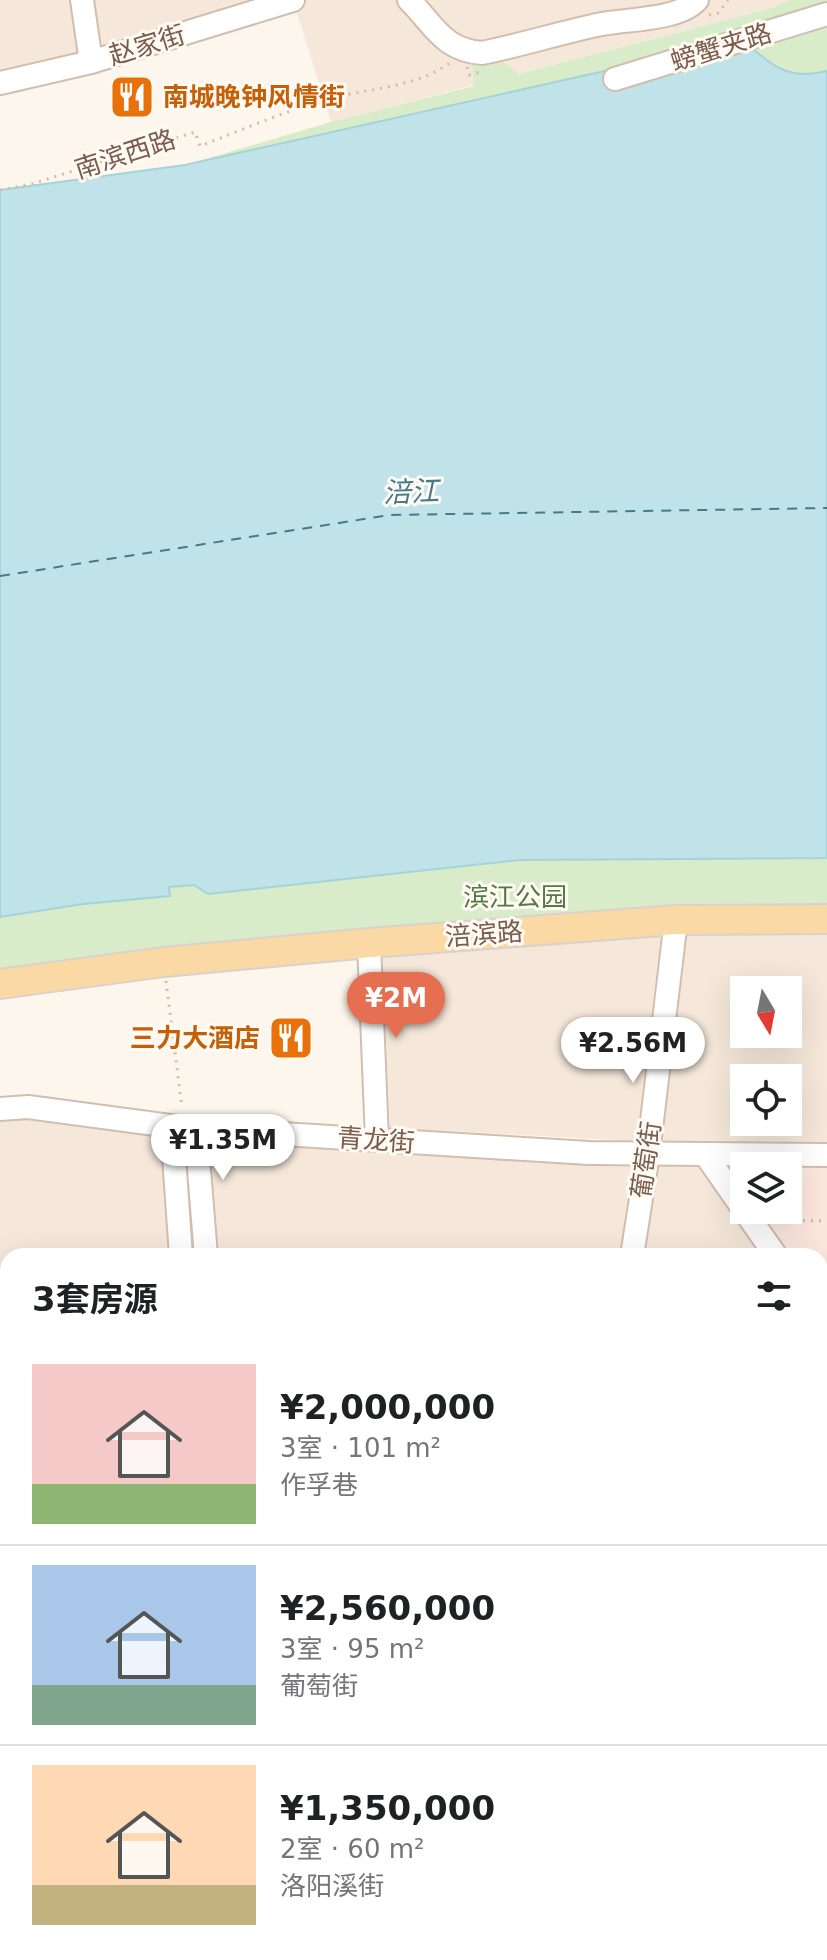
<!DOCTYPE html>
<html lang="zh">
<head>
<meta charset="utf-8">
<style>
	body { margin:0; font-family:"DejaVu Sans","Noto Sans SC",sans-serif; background:#f6f6f6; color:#202124; height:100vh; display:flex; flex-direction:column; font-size:30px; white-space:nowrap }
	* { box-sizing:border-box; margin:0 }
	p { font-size:26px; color:#757577 }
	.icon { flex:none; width:44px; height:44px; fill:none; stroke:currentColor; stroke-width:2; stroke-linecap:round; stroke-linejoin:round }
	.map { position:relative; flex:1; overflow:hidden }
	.panel { position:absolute; left:0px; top:1248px; width:828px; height:712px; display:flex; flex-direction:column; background:#fff; border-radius:24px 24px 0 0; box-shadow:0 8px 32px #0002 }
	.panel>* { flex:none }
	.needle { width:52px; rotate:170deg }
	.fabs { position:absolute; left:730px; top:976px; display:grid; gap:16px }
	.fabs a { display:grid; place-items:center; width:72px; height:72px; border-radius:0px; background:#fff; box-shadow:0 8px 32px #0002; font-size:40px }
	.price { position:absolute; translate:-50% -68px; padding:0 18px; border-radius:28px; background:#fff; color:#222; font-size:26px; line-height:52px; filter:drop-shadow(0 2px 4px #0008) }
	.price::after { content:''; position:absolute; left:50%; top:48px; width:24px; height:18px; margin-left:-12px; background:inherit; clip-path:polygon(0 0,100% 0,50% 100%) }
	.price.on { background:#e76f51; color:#fff }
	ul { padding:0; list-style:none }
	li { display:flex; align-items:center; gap:24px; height:200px; padding:0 32px }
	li+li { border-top:2px solid #e0e0e0 }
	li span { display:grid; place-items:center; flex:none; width:224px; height:160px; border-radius:0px; color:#555 }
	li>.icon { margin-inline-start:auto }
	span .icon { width:96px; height:96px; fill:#fffc; stroke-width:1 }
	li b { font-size:34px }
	h2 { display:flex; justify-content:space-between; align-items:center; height:96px; padding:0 32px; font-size:34px }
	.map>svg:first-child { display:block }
</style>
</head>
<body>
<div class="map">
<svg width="827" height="1960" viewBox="0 0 827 1960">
	<rect width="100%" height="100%" fill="#fdf6ec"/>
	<g fill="#f5e8da" fill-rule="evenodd">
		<polygon points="0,0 790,0 769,9 331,122 293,0 0,83"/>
		<path d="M827,932V1142L662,1141L687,933ZM744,990H788V1034H744ZM744,1078H788V1122H744Z"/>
		<polygon points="661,934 636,1141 390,1128 382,955"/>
		<polygon points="28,1118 164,1136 161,1139 170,1256 8,1256 8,1519 0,1521 0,1120"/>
		<polygon points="198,1135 640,1161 623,1256 213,1256"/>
		<polygon points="651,1158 703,1158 773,1256 635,1256"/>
		<polygon points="820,1322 827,1332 827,1929 820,1929"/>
		<polygon points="820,1932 827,1933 827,1960 283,1960 314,1952 820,1952"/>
	</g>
	<g fill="#fde8e0" fill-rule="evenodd">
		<path d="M705,1154L827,1155V1327L820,1317V1256H776ZM744,1166H788V1210H744Z"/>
		<polygon points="8,1547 8,1952 199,1952 199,1960 0,1960 0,1548"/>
	</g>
	<g fill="#d8ecc9">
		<polygon points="790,0 827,0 827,71 809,75 772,67 615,79 185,165 331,122 474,86 472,62 495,55 518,74 769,9"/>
		<polygon points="827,858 827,919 0,984 0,917 83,904 169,896 169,887 195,885 208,894 520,860"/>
	</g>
	<path fill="#bfe3e8" stroke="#a5d3da" stroke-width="2" d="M743,40C771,65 787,81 827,71V858L520,860L208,894L194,885L169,887L170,896L83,904L0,917V190L185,165Z"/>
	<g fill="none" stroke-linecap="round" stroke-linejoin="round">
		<polyline stroke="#437c86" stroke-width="2" stroke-dasharray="10 8" stroke-linecap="butt" points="0,576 390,515 827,508"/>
		<g stroke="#d1beb0" stroke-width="26">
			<g id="minor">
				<polyline points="82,0 91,62"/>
				<path d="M409,0C434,25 443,50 482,53C522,45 562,32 602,24C628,19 679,20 697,0"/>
				<polyline points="615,79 827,14"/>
				<polyline points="0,83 91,62 293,0"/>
				<polyline points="369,943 377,1140"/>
				<polyline points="0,1109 28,1107 185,1128 589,1153 827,1155"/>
				<polyline points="705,1154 776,1256"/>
				<polyline points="181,1256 173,1142 185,1128 197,1145 206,1256"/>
				<polyline points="632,1256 648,1154 676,920"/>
				<polyline points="820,1318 827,1327"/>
				<polyline points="820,1385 827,1384"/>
				<polyline points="820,1516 827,1515"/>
				<polyline points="0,1532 8,1530"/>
				<polyline points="820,1549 827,1563"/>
				<polyline points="0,1829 8,1844"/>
				<polyline points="820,1865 827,1874"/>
				<polyline points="820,1932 827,1933"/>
				<polyline points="58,1952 61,1960"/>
				<polyline points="215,1952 215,1960"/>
				<polyline points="239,1952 240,1960"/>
				<polyline points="376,1952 378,1960"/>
				<polyline points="283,1960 314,1952"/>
				<polyline points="631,1960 633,1952"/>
			</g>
		</g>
		<g stroke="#dad1cd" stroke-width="32">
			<polyline id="major" points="0,984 164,962 369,943 676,920 827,919"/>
		</g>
		<g stroke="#d9b8a5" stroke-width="3" stroke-dasharray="2 6" stroke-linecap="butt">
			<polyline points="709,15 718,13 728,0"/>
			<polyline points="467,67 469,75 484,71"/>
			<path d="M0,190L32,184L195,132L200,146C242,130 285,111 328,99C369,88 416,88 451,62"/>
			<polyline points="166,981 182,1108"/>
			<polyline points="771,1220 827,1221"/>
			<polyline points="820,1809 827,1817"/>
		</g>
		<use href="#minor" stroke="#fff" stroke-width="22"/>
		<use href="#major" stroke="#fbd9a5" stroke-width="28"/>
	</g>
	<defs>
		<g id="restaurant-square" transform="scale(2.3)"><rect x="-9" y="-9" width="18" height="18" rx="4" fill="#e8710a" stroke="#fffaf3"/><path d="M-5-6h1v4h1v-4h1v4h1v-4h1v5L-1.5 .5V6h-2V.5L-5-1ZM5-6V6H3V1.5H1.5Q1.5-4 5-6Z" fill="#fff"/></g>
	</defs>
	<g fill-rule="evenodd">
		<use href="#restaurant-square" x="132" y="97"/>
		<use href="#restaurant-square" x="291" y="1038"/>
	</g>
	<g text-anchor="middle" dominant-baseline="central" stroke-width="6" stroke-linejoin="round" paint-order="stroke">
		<g font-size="26" fill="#7a5c4d" stroke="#fffaf3">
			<text transform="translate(147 45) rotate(-17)">赵家街</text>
			<text transform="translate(721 47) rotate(-17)">螃蟹夹路</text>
			<text transform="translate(125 154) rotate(-18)">南滨西路</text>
			<text transform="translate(484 934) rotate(-4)">涪滨路</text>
			<text transform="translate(376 1140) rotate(4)">青龙街</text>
			<text transform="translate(646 1160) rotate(-82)">葡萄街</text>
		</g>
		<g font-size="26" font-weight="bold" fill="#c56008" stroke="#fffaf3" text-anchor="start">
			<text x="163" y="97">南城晚钟风情街</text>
			<text x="260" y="1038" text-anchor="end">三力大酒店</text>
		</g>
		<g font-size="26" fill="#537a41" stroke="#fffaf3">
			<text x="515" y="897">滨江公园</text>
		</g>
		<g font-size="28" font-style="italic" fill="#437c86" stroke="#fffaf3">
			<text transform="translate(411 492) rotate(-2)">涪江</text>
		</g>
	</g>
</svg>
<div class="fabs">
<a><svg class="needle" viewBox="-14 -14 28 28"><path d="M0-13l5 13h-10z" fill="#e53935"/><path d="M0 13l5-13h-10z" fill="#757577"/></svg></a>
<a><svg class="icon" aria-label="locate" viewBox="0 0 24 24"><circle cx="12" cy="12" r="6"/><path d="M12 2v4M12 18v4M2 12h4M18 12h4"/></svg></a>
<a><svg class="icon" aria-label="layers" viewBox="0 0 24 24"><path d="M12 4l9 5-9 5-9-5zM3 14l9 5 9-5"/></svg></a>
</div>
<b class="price on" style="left:396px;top:1040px">¥2M</b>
<b class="price" style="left:633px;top:1085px">¥2.56M</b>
<b class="price" style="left:223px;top:1182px">¥1.35M</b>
<section class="panel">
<h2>3套房源<svg class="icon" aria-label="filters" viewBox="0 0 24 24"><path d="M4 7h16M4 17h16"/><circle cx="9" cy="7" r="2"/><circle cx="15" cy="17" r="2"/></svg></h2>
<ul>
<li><span style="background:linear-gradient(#f6c9c9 75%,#8fb573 0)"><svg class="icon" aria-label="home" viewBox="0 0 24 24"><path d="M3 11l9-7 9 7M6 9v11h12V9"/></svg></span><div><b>¥2,000,000</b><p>3室 · 101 m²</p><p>作孚巷</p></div></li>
<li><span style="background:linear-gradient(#a9c7e8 75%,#7fa58c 0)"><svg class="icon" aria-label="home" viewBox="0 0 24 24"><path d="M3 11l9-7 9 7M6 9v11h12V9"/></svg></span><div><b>¥2,560,000</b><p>3室 · 95 m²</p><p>葡萄街</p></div></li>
<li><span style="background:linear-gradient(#ffd9b3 75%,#c2b280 0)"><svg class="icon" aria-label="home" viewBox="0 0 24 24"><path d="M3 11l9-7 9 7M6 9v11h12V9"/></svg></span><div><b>¥1,350,000</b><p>2室 · 60 m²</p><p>洛阳溪街</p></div></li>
</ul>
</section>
</div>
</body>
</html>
